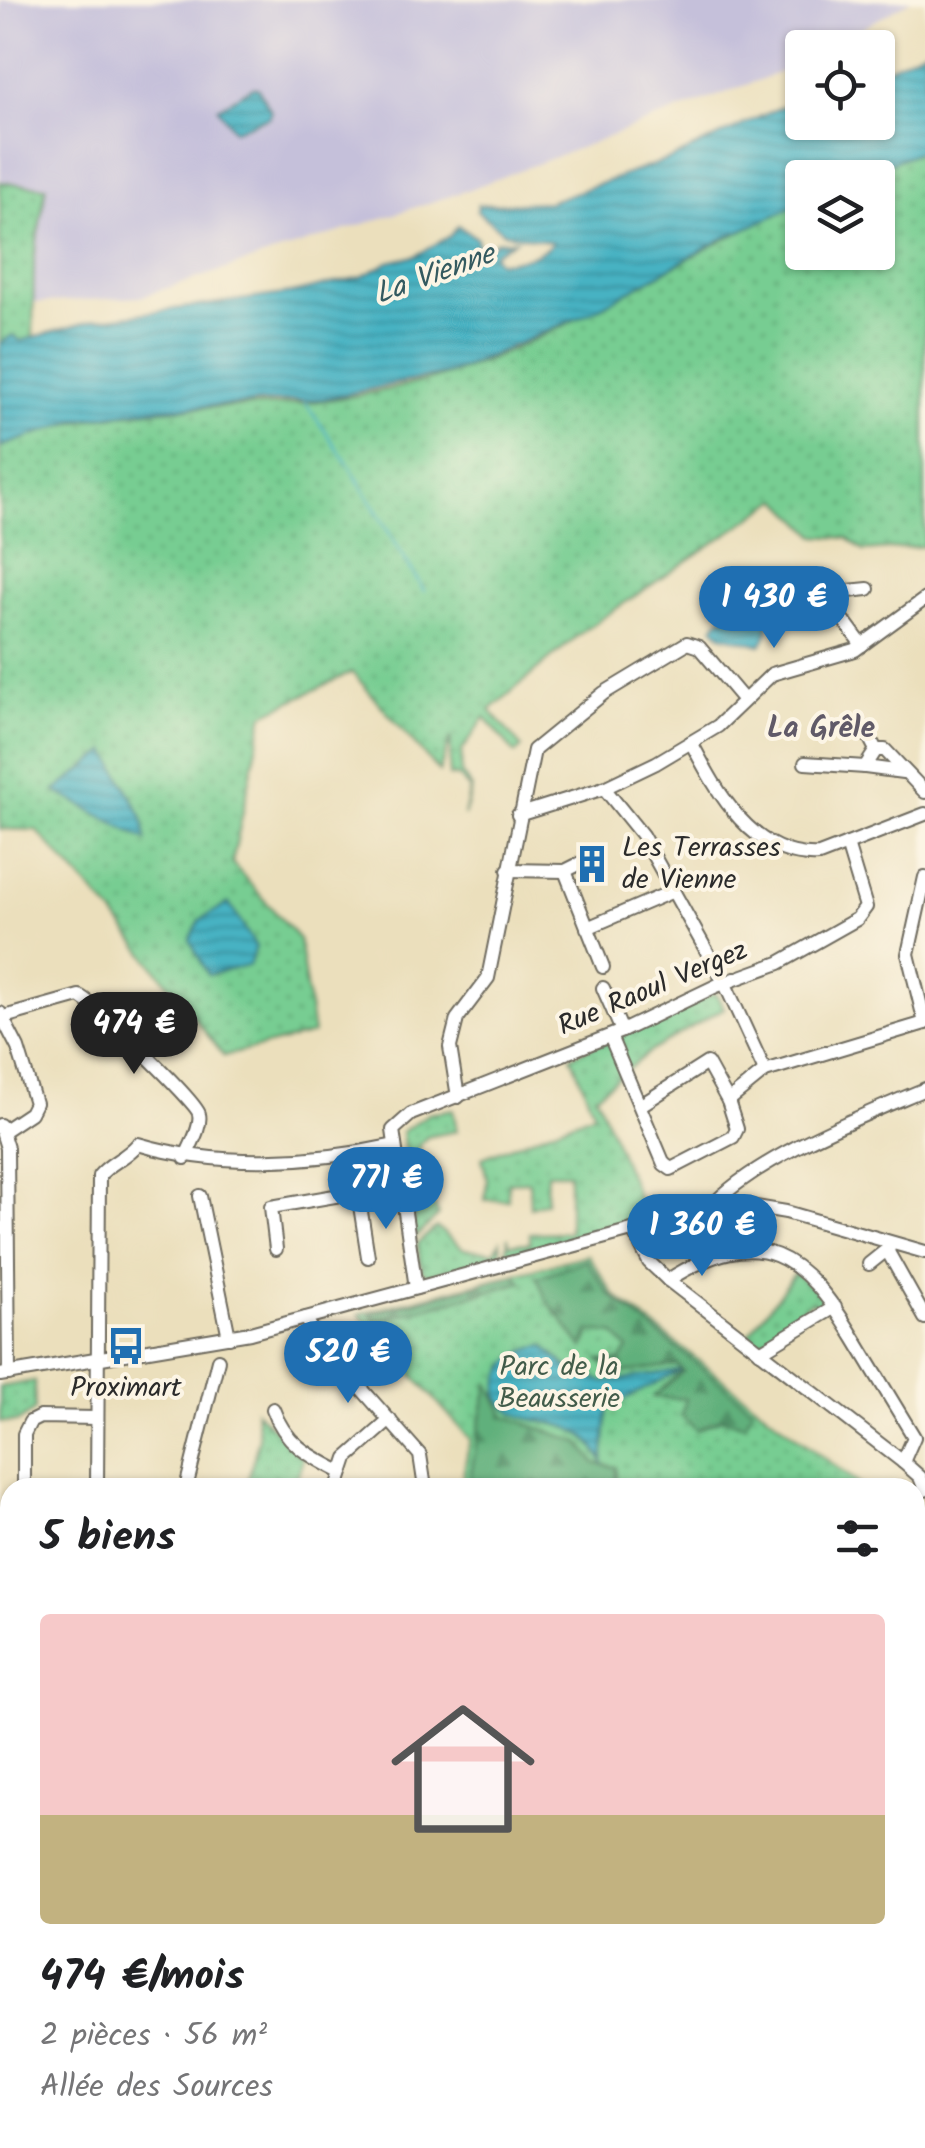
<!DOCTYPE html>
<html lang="fr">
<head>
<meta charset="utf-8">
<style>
	body { margin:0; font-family:Kalam,sans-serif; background:#f6f6f6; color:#202124; height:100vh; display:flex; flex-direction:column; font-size:38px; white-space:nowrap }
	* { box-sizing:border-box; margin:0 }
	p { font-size:32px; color:#757577 }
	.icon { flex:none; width:55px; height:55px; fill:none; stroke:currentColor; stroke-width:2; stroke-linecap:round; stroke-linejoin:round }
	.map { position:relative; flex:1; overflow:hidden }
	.sheet { position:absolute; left:0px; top:1478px; width:925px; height:672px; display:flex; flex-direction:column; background:#fff; border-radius:30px 30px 0 0; box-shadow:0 2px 8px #0004 }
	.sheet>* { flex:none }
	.tools { position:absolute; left:785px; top:30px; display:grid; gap:20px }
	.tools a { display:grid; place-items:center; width:110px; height:110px; border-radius:10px; background:#fff; box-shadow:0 2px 8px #0004; font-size:50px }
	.price { position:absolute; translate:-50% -85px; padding:0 22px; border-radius:35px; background:#1f6fb2; color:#fff; font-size:32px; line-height:65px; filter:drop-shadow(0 2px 5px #0008) }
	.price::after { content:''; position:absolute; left:50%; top:60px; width:30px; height:22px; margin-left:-15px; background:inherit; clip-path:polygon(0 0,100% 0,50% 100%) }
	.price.on { background:#222; color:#fff }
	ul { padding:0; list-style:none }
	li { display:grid; align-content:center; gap:20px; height:530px; padding:0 40px }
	li span { display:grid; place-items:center; height:310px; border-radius:10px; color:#555 }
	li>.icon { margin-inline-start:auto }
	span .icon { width:180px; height:180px; fill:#fffc; stroke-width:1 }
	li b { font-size:42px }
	h2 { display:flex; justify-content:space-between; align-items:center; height:120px; padding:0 40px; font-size:42px }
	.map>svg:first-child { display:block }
</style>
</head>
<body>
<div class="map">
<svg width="925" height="2148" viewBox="0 0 925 2148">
	<defs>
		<pattern id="green-dots" width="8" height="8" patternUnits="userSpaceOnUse" patternTransform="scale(2.5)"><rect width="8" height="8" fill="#77cd92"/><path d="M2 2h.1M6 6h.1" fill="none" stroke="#67b07e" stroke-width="1.8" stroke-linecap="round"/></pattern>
		<pattern id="forest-firs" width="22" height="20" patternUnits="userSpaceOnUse" patternTransform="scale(2.5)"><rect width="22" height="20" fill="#61b07c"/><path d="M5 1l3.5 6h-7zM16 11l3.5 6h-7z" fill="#508f66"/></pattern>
		<pattern id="water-rules" width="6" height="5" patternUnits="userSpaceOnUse" patternTransform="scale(2.5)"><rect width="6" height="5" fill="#46b2c3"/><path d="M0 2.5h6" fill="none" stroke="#3b919f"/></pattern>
	</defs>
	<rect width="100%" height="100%" fill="#fcf5e5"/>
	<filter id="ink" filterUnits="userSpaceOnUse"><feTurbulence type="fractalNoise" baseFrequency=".01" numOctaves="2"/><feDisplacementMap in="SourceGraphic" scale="20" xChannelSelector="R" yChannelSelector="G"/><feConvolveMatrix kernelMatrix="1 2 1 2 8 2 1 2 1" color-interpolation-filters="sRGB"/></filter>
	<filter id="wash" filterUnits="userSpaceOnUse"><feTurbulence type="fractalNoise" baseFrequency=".0048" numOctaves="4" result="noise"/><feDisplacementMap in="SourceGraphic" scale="40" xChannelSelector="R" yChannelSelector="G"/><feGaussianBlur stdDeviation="2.25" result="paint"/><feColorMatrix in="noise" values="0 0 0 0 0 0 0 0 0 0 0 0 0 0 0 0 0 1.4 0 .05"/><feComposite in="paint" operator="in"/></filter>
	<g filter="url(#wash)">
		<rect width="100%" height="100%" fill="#ebdfbc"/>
		<polygon fill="#c5c0da" points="0,0 911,0 830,47 802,48 802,64 459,193 140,297 34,303 34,259 0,182"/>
		<g fill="url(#green-dots)" stroke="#517c5e" stroke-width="2.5">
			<path d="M925,149V546L864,551L847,538L816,536L779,499L583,631L490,710L522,748L515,754L485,717L462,751L461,773L472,788L464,816L470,789L457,776H449L451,737L439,772L352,672L264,714L232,863L299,939L313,1034L224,1056L115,916L36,830L0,829V447C83,410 171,408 260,406C314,405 404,389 455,372C577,330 684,253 802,202V252H878V178L855,177Z"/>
			<polygon points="0,182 46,187 34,259 33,339 0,343"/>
			<polygon points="715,993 724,1008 649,1052 596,1095 646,1216 506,1256 508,1237 509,1244 530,1243 530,1233 569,1232 569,1173 547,1173 546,1202 530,1207 529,1181 508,1182 508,1200 485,1200 487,1179 482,1158 594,1113 571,1056"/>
			<polygon points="453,1109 457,1131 427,1137 419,1145 419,1175 439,1215 416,1237 402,1132 428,1114"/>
			<polygon points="436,1227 464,1249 494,1252 500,1242 501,1257 427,1275 422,1271 417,1244"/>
			<polygon points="588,1255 614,1295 862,1487 461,1487 470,1439 359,1314"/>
			<polygon points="795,1273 825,1298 820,1310 812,1301 776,1328 780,1334 758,1343 748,1335"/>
			<polygon points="34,1381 35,1410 18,1422 0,1422 0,1387"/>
			<polygon points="256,1411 303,1458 295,1487 246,1488 259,1437"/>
		</g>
		<g fill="url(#forest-firs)" stroke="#466e54" stroke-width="2.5">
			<polygon points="586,1260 609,1294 753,1409 745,1425 722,1418 697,1430 681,1415 686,1399 653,1397 683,1371 677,1365 613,1374 599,1360 620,1361 628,1349 614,1334 591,1331 583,1348 546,1299 537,1277"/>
			<polygon points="515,1274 522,1282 377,1321 370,1314"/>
			<path d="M489,1384L505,1416L579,1442L595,1463L616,1467L617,1487H468C476,1452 478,1419 489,1384Z"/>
		</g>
		<g fill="url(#water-rules)" stroke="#386e77" stroke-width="2.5">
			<path d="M925,49V149L855,177L802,178V203L722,239L591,312L453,372L323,399L143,410L77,420L0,447V343L13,335L21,341L95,320L292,293L361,277L389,262L415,256L450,236L458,226L477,238L478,251L484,253L497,241L515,240L493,254L498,262C515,262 543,255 553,242L504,233L477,211L478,205L548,202L673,158L802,97V122H878V72Z"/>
			<polygon points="253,87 258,88 271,111 269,117 234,130 218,108"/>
			<path d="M762,600C770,617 772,630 761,645L721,635L714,627L720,618Z"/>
			<polygon points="107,751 143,818 146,840 55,791"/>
			<polygon points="229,903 256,947 249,965 208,975 190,940 200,920"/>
			<path d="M544,1346L567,1367L604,1382L681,1370L608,1408L603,1462C574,1402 525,1439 498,1397C495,1368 517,1349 544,1346Z"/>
		</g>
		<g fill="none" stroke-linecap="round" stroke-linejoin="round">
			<polyline stroke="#46b2c3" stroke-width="2.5" points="305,402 350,467 424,591"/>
		</g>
	</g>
	<g filter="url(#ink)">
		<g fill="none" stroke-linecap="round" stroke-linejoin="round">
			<g stroke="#6e6a5e" stroke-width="16">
				<g id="minor">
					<polyline points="814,580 862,645"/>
					<polyline points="827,598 838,592 868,589"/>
					<polyline points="865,729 876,750 885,750 925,792"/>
					<path d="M691,742C717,792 753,859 819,855L925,814"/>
					<polyline points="876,750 865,767 903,772"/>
					<polyline points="805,763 865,767"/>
					<polyline points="604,788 642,835 725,984 765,1071 925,1023"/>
					<polyline points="518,815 604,788 656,763 718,726 772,674 855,650 925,599"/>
					<polyline points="508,870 565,871 587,860"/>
					<polyline points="565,871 603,967"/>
					<polyline points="925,877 908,954 925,1023"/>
					<polyline points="587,928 671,892"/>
					<polyline points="603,988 622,1031"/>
					<polyline points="0,1013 18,1048 35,1103 30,1113 3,1131"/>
					<path d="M4,1017L79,996C91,1000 197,1102 199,1114C202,1127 190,1146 185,1158"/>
					<polyline points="610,1036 664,1164 671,1169 733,1137 737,1129 728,1101 765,1071"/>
					<polyline points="458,1097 450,1047 457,1019 488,978 534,750 604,693 687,643 699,647 743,699"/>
					<polyline points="641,1105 707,1063 728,1101"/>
					<polyline points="0,1125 7,1148 9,1374"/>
					<polyline points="352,1154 368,1257"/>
					<polyline points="200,1196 229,1337"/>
					<path d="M711,1207C756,1157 862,1116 925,1089"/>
					<polyline points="633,1230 649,1262 668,1280 903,1462 920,1477 925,1490"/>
					<polyline points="276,1249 271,1207 358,1192"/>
					<polyline points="888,1252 925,1318"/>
					<polyline points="869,1264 889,1248"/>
					<path d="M668,1280C761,1221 803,1254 854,1338C874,1371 894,1404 914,1437L903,1462"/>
					<polyline points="416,1288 393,1130 411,1114 622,1031 716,986 779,963 857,919 866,907 847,844"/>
					<polyline points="306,1318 316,1337 420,1455 425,1488"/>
					<polyline points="760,1352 835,1307"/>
					<polyline points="0,1375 250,1333 732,1203 786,1212 925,1252"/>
					<path d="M273,1409C285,1444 310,1456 341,1472"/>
					<polyline points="24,1488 24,1434 30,1422 40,1417 96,1418"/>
					<path d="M97,1488L99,1176C109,1163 125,1159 138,1144C219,1168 313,1163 395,1145"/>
					<polyline points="186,1488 218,1360"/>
					<polyline points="337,1488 347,1458 390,1420"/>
					<polyline points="920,1640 915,1568 925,1519"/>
					<polyline points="0,1765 10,1754"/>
					<polyline points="915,1775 925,1770"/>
					<polyline points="915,1820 925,1811"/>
					<polyline points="0,1860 10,1862"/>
					<polyline points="915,1904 925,1896"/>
					<polyline points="915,1910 925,1916"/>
					<polyline points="0,1945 10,1938"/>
					<polyline points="915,1967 925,1967"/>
					<polyline points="0,2103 10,2094"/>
					<polyline points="413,2140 418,2148"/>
					<polyline points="71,2148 80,2140"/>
					<polyline points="213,2148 223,2140"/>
					<polyline points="438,2148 451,2140"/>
				</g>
			</g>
			<g stroke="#6e6a5e" stroke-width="19">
				<g id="major">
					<polyline points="915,2088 925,2087"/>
					<polyline points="723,2148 744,2140"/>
				</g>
			</g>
			<use href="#minor" stroke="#fff" stroke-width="12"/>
			<use href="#major" stroke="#f5c16b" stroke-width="15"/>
		</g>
	</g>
	<defs>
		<g id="building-bare" transform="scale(3)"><path d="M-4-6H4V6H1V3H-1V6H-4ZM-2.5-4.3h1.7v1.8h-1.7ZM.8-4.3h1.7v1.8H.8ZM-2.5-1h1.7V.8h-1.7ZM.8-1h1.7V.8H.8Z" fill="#1f6fb2" stroke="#fcf5e5" stroke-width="2.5" paint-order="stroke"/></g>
		<g id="bus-bare" transform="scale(3)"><path d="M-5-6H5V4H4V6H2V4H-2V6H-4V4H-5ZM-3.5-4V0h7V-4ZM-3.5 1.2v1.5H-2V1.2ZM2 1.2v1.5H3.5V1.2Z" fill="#1f6fb2" stroke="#fcf5e5" stroke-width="2.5" paint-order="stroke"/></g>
	</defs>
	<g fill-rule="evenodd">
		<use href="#building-bare" x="592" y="864"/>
		<use href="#bus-bare" x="126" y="1346"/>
	</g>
	<g text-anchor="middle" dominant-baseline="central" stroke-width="8" stroke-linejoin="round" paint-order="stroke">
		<g font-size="28" fill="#2b2b2b" stroke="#fcf5e5" text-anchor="start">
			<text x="622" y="848">Les Terrasses<tspan x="622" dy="32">de Vienne</tspan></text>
			<text x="126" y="1388" text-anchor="middle">Proximart</text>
		</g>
		<g font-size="28" fill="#2b2b2b" stroke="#fcf5e5">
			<text transform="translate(653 989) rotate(-23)">Rue Raoul Vergez</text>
		</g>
		<g font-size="28" fill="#425c4a" stroke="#fcf5e5">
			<text x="559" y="1367">Parc de la<tspan x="559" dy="32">Beausserie</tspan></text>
		</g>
		<g font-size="30" font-style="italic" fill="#345a60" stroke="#fcf5e5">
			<text transform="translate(435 275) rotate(-20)">La Vienne</text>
		</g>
		<g font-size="30" font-weight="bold" fill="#605a68" stroke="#fcf5e5">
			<text x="821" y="729">La Grêle</text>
		</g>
	</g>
</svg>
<div class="tools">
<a><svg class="icon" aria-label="locate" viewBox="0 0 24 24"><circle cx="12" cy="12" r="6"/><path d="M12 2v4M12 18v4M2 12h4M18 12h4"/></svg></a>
<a><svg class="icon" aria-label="layers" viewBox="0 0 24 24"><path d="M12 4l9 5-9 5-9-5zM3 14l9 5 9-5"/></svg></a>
</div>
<b class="price" style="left:774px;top:651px">1 430 €</b>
<b class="price on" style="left:134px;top:1077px">474 €</b>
<b class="price" style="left:386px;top:1232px">771 €</b>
<b class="price" style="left:702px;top:1279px">1 360 €</b>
<b class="price" style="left:348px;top:1406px">520 €</b>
<section class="sheet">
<h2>5 biens<svg class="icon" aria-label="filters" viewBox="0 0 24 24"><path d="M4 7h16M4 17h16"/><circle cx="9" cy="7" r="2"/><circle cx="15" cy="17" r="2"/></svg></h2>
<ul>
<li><span style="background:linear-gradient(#f6c9c9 65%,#c2b280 0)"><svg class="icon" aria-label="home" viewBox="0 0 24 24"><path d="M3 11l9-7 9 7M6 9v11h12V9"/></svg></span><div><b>474 €/mois</b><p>2 pièces · 56 m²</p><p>Allée des Sources</p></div></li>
</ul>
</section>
</div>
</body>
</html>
